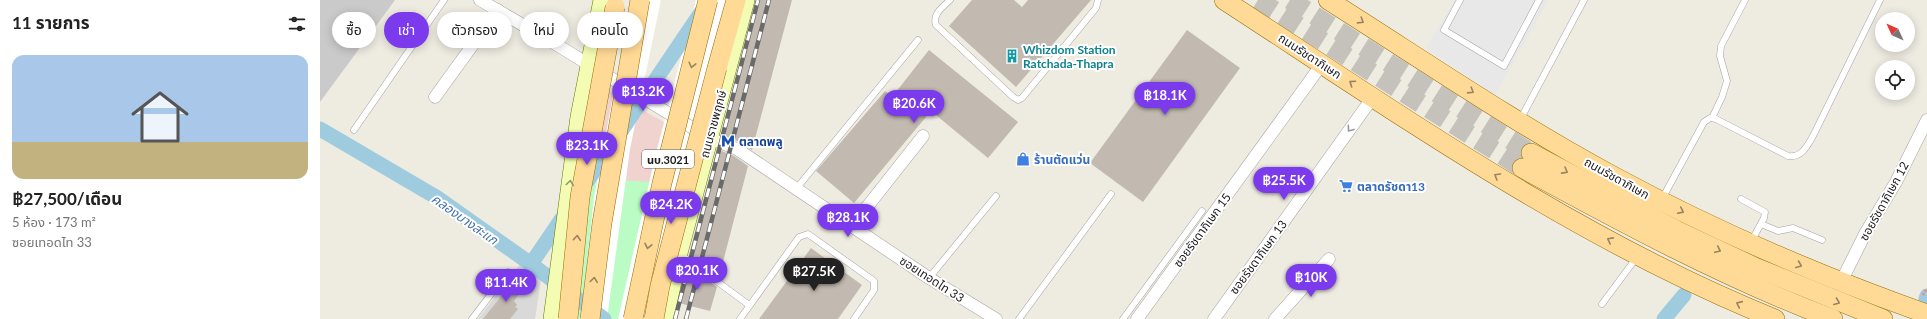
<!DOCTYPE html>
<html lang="th">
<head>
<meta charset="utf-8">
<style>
	body { margin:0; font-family:Lato,"Noto Sans Thai",sans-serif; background:#f6f6f6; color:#222; height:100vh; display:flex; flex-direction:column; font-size:15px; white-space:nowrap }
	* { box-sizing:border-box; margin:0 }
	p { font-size:13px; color:#767676 }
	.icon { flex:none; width:22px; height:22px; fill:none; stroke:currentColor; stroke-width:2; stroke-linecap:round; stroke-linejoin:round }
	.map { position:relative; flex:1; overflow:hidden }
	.drawer { display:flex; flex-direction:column; background:#fff; width:320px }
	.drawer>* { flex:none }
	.hud { position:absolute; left:12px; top:12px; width:380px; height:36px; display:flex; gap:8px }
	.needle { width:26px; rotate:314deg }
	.buttons { position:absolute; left:1555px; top:12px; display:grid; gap:8px }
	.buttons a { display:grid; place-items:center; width:40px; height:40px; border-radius:50%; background:#fff; box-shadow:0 2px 10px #0003; font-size:20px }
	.price { position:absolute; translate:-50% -34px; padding:0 9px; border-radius:14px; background:#7c3aed; color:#fff; font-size:13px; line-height:26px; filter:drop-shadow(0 1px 2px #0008) }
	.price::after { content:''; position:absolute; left:50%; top:24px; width:12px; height:9px; margin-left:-6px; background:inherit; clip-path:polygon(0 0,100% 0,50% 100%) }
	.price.selected { background:#222; color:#fff }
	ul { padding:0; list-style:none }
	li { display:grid; align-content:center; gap:8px; height:212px; padding:0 12px }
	li span { display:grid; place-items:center; height:124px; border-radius:12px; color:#555 }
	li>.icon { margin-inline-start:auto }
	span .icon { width:72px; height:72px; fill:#fffc; stroke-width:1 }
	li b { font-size:17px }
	h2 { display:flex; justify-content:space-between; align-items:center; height:48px; padding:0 12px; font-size:17px }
	.tag { padding:0 14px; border-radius:18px; background:#fff; box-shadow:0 2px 10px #0003; font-size:14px; line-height:36px }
	.tag.selected { background:#7c3aed; color:#fff }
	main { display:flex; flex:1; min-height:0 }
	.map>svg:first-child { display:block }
</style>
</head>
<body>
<main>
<section class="drawer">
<h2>11 รายการ<svg class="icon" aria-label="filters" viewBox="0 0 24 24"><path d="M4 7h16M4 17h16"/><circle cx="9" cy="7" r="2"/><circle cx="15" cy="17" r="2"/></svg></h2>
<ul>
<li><span style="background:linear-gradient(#a9c7e8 70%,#c2b280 0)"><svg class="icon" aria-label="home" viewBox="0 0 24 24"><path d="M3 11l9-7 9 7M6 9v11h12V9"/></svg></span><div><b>฿27,500/เดือน</b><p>5 ห้อง · 173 m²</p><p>ซอยเทอดไท 33</p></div></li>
</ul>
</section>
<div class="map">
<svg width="1607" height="319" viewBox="0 0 1607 319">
	<rect width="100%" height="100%" fill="#eeebe1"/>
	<polygon fill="#dad9d9" points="201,263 221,280 215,319 158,319"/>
	<polygon fill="#f0d3cf" points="274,83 383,144 346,283 256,177"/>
	<polygon fill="#cacaca" points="0,0 75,0 0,102"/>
	<polygon fill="#bbfcc5" points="256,177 329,182 330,278 338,319 238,319"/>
	<polygon fill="#e8e8e8" points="1135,0 1228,0 1175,95 1106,48"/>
	<g fill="#fff">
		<polygon points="311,0 341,0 310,149 287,319 261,319 274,197"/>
		<polygon points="376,0 406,0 326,319 298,319 335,157"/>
	</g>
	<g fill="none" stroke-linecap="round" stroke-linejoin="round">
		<g stroke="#9fcbde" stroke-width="15">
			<polyline points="0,129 116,197 211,264 284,319"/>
			<polyline points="264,186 382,11"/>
			<polyline points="211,264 247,211"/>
			<polyline points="1606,299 1607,296"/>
			<polyline points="1344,319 1364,295"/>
		</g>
	</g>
	<g fill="#c2bab1">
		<polygon points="436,0 472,0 432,150 420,142 401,135"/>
		<polygon points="652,0 694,0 702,7 708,0 771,0 696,87 629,26"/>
		<polygon points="867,30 920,68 823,202 770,163"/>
		<polygon points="609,50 698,122 668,158 611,111 534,203 496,171 565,91 572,97"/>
		<polygon points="397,149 414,156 428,166 399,277 369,255"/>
		<polygon points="491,248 542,285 518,319 439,319"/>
		<polygon points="367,265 397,287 390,311 359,303"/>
		<polygon points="201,271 199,294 194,301 197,305 195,307 198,309 190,319 163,319"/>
	</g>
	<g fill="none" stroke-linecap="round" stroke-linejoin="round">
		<g stroke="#c4c2ba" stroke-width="19" stroke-dasharray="19 10" stroke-linecap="butt">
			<polyline points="938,0 1202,168"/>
			<polyline points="970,0 1211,153"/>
		</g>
		<g stroke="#a3a3a3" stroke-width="7">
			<g id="service">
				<path d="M630,0C623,7 612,14 616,25L693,97L698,100L702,98L776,8L778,0"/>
				<polyline points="1140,0 1124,30 1184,66 1219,0"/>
				<polyline points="1392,118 1402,97 1407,81 1400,56 1401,46 1425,0"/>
				<polyline points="1200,120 1264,0"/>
				<polyline points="34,130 124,0"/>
				<polyline points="476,189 598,40"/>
				<path d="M1342,199L1384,122L1390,118L1396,119L1468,156C1482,158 1487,146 1493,136L1560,0"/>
				<polyline points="1421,199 1445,212 1444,218 1431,242"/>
				<polyline points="1441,224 1458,231 1473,228 1502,240"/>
				<polyline points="360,254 429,305"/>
				<polyline points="609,278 676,196"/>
				<polyline points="1282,304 1317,257"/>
				<polyline points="152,319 188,272"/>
				<polyline points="420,319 479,237 488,234 554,281 554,290 534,319"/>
				<polyline points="699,319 791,194"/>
				<polyline points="803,319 882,211"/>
			</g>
		</g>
		<g stroke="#a3a3a3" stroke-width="13">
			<g id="minor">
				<polyline points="160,0 237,45 389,138 417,149 609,278 676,319"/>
				<polyline points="115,97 178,10"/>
				<polyline points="532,226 603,136"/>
				<polyline points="1521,282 1546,232 1576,182 1607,120"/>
				<polyline points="817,319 1002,64"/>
				<polyline points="894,319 1053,97"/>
				<polyline points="955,319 1009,259"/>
			</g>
		</g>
		<g stroke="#617700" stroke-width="18">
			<g id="secondary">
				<polyline points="232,319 259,117 282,0"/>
				<polyline points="345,319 359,253 426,0"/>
			</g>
		</g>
		<g stroke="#956e00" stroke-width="20">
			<g id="primary">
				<path d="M904,0C1082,116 1257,239 1455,319"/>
				<path d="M1008,0C1103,60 1196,124 1295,177C1395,231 1500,276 1607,314"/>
				<polyline points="397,68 416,0"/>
				<polyline points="1211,153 1356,230 1437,268 1563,319"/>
				<path d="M1202,168C1303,223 1405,278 1513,319"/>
			</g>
		</g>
		<polyline stroke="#ff7d62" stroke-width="2.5" stroke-dasharray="2 2" stroke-linecap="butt" points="1603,295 1607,288"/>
		<use href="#service" stroke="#fff" stroke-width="6"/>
		<use href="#minor" stroke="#fff" stroke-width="12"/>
		<use href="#secondary" stroke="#f3fcb2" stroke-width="17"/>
		<use href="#primary" stroke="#ffd996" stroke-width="19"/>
		<g stroke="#6a6a6a" stroke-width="4.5">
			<g id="rail">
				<polyline points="355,319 438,0"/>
				<polyline points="366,319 449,0"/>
			</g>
		</g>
		<use href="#rail" stroke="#fff" stroke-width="3" stroke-dasharray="9" stroke-linecap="butt"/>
		<g stroke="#956e00" stroke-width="20" stroke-linecap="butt">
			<g id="primary-bridge">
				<polyline points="248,319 260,197 295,7"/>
				<polyline points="270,319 282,223 320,0"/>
				<polyline points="313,319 342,183 388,0"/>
				<polyline points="334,319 340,286 397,68"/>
			</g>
		</g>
		<use href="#primary-bridge" stroke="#ffd996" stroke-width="19"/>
	</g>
	<defs><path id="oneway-chevron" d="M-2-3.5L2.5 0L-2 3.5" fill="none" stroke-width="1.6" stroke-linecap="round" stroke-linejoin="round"/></defs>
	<g stroke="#99845f">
		<use href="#oneway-chevron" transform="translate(1041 21) rotate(32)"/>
		<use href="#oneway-chevron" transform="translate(372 65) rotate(104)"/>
		<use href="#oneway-chevron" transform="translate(1032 83) rotate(-146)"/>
		<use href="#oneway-chevron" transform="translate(1151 91) rotate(32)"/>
		<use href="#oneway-chevron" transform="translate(1245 171) rotate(29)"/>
		<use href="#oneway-chevron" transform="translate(1177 176) rotate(-149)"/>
		<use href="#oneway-chevron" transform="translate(1361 211) rotate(26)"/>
		<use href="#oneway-chevron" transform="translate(257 238) rotate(-85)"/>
		<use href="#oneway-chevron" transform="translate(1290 240) rotate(-152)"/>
		<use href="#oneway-chevron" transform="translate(328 246) rotate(102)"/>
		<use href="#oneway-chevron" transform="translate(1398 250) rotate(25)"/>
		<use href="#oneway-chevron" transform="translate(1479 265) rotate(22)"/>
		<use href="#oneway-chevron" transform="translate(274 280) rotate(-83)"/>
		<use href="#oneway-chevron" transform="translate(1517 302) rotate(21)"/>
		<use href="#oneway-chevron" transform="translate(1419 304) rotate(-156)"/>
	</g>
	<use stroke="#999" href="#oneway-chevron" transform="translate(1030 129) rotate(126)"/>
	<use stroke="#92976e" href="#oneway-chevron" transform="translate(250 183) rotate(-82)"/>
	<defs>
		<g id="building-bare" transform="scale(1.08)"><path d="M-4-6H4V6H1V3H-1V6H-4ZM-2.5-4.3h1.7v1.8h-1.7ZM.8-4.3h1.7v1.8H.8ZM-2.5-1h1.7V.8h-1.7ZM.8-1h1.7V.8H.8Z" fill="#0f9aa8" stroke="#fff" stroke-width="2.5" paint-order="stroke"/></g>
		<g id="metro-bare" transform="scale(1.08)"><path d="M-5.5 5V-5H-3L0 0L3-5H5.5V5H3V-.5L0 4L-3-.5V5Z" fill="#1a4fb4" stroke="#fff" stroke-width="2.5" paint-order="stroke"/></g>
		<g id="shop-bare" transform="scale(1.08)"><path d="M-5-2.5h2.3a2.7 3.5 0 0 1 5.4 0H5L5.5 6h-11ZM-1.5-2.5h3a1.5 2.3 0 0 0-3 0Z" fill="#3f7fe0" stroke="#fff" stroke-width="2.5" paint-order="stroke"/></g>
		<g id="supermarket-bare" transform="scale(1.08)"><path d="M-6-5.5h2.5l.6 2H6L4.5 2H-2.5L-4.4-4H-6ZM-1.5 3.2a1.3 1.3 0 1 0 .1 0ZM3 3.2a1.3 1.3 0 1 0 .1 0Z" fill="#3f7fe0" stroke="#fff" stroke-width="2.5" paint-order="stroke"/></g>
	</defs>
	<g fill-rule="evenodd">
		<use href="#building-bare" x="692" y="56"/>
		<use href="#metro-bare" x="408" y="141"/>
		<use href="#shop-bare" x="703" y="159"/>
		<use href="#supermarket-bare" x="1026" y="186"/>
	</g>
	<g text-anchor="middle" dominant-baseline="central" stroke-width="4" stroke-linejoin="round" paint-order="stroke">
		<rect fill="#fff" stroke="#606060" stroke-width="1" x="322" y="150" width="52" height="18" rx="3"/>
		<g font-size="11" font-weight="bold" fill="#1c1c1c">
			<text x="348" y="159">นบ.3021</text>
		</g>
		<g font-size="12" font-weight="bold" fill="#0d838f" stroke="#fff" text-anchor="start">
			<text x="703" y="49">Whizdom Station<tspan x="703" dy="14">Ratchada-Thapra</tspan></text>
		</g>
		<g font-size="12" fill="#1c1c1c" stroke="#fff">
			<text transform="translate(990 56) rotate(33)">ถนนรัชดาภิเษก</text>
			<text transform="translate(393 124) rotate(-75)">ถนนราชพฤกษ์</text>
			<text transform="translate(1297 178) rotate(29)">ถนนรัชดาภิเษก</text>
			<text transform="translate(1564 201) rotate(-61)">ซอยรัชดาภิเษก 12</text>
			<text transform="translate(882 230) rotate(-54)">ซอยรัชดาภิเษก 15</text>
			<text transform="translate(938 257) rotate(-54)">ซอยรัชดาภิเษก 13</text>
			<text transform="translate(612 279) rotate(33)">ซอยเทอดไท 33</text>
		</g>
		<g font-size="12" font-weight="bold" fill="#164399" stroke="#fff" text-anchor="start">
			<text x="419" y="141">ตลาดพลู</text>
		</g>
		<g font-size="12" font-weight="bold" fill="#366cbe" stroke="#fff" text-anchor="start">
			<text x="714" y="159">ร้านตัดแว่น</text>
			<text x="1037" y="186">ตลาดรัชดา13</text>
		</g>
		<g font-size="13" font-style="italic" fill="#4573b0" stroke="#fff">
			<text transform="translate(145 219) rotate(35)">คลองบางสะแก</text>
		</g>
	</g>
</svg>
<div class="buttons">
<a><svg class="needle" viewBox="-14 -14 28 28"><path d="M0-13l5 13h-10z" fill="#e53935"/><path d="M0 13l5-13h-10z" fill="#767676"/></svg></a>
<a><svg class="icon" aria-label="locate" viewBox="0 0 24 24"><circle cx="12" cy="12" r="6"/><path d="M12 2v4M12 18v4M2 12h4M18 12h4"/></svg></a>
</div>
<b class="price" style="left:323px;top:112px">฿13.2K</b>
<b class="price" style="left:845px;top:116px">฿18.1K</b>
<b class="price" style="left:594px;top:124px">฿20.6K</b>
<b class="price" style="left:267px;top:166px">฿23.1K</b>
<b class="price" style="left:964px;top:201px">฿25.5K</b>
<b class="price" style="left:351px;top:225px">฿24.2K</b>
<b class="price" style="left:528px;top:238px">฿28.1K</b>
<b class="price" style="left:377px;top:291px">฿20.1K</b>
<b class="price selected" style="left:494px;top:292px">฿27.5K</b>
<b class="price" style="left:991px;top:298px">฿10K</b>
<b class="price" style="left:186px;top:303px">฿11.4K</b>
<div class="hud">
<a class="tag">ซื้อ</a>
<a class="tag selected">เช่า</a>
<a class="tag">ตัวกรอง</a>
<a class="tag">ใหม่</a>
<a class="tag">คอนโด</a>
</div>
</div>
</main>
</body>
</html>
